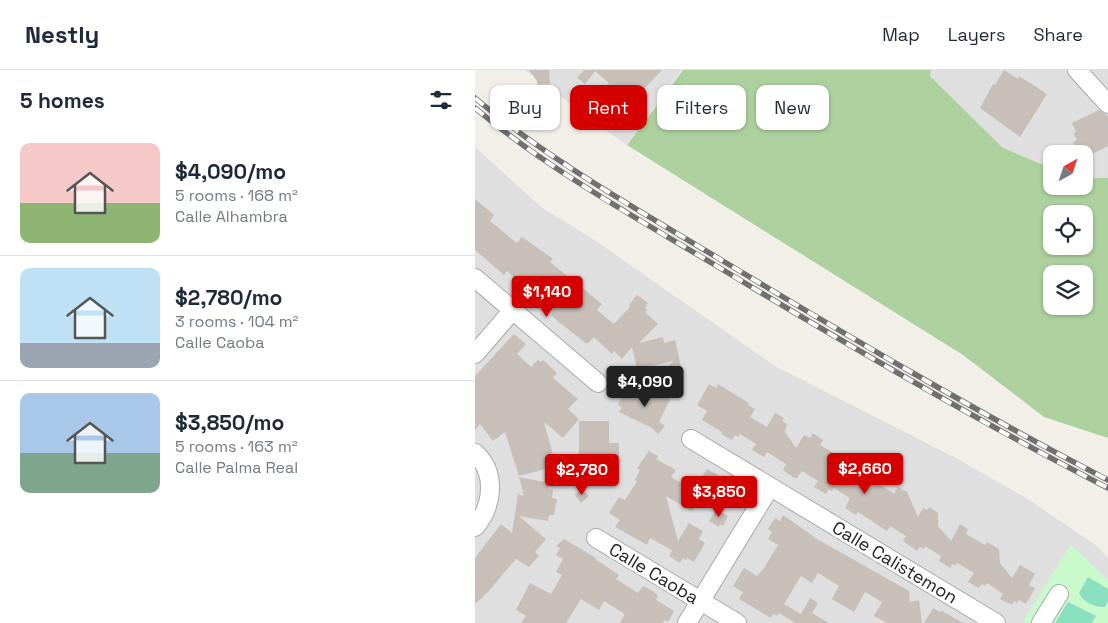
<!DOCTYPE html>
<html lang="en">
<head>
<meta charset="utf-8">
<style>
	body { margin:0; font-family:"Space Grotesk",sans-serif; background:#f2f2f3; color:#1f2937; height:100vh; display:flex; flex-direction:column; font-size:19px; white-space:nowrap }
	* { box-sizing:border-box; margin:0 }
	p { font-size:16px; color:#747a83 }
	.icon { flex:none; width:28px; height:28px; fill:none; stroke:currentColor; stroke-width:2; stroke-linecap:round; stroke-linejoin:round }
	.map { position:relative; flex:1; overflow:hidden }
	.drawer { display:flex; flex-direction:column; background:#fff; width:475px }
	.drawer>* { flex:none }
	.hud { position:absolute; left:15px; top:15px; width:475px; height:45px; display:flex; gap:10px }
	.needle { width:32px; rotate:40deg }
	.fabs { position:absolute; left:568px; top:75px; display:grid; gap:10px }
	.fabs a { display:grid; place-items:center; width:50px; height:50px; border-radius:10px; background:#fff; box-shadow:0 1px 4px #0004; font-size:25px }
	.price { position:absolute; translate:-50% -42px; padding:0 11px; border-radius:5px; background:#d40000; color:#fff; font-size:16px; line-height:32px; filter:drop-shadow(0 1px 2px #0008) }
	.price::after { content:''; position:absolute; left:50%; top:30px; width:15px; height:11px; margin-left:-8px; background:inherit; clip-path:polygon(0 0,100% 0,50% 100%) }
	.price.selected { background:#222; color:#fff }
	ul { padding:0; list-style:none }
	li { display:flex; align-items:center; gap:15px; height:125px; padding:0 20px }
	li+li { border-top:1px solid #e0e1e3 }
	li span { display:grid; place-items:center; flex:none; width:140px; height:100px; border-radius:10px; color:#555 }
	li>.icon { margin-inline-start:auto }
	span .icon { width:60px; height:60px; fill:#fffc; stroke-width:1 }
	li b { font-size:21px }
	h2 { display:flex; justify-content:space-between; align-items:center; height:60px; padding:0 20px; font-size:21px }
	.pill { padding:0 18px; border-radius:10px; background:#fff; box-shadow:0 1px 4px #0004; font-size:18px; line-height:45px }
	.pill.selected { background:#d40000; color:#fff }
	header { display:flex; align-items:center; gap:30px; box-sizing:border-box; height:70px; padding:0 25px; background:#fff; border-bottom:1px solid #e0e1e3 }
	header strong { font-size:24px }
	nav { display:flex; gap:28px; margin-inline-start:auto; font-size:18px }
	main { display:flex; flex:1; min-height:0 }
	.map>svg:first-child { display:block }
</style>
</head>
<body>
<header>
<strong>Nestly</strong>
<nav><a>Map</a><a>Layers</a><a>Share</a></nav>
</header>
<main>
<section class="drawer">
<h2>5 homes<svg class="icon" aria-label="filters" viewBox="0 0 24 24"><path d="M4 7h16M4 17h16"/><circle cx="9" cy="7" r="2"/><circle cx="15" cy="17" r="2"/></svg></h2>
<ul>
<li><span style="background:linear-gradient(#f6c9c9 60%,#8fb573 0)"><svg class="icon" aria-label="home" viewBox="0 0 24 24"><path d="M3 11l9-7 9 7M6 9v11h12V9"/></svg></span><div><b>$4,090/mo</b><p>5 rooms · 168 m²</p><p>Calle Alhambra</p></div></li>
<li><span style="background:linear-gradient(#bfe0f5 75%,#9aa5b1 0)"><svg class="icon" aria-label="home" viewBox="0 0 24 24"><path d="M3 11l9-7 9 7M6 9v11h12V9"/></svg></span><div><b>$2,780/mo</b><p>3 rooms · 104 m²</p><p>Calle Caoba</p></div></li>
<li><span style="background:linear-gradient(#a9c7e8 60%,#7fa58c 0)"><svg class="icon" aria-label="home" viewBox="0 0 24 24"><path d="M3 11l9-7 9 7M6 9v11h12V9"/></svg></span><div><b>$3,850/mo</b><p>5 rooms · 163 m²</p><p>Calle Palma Real</p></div></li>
</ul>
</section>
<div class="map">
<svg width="633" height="553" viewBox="0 0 633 553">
	<rect width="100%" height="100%" fill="#f2efe9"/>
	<g fill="#e0dfdf">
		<polygon points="50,0 207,0 151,75"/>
		<polygon points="456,0 633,0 633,108 609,108 609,84 576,84 576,98 528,78 455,6"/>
		<polygon points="0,77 66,137 118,169 300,296 479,387 553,429 622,476 633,488 633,553 0,553"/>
	</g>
	<path fill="#add19e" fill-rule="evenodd" d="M208,0H456L455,6L528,78L576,98V116H609V108H633V368L569,347L488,285L152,75ZM576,144H609V176H576ZM576,204H609V236H576Z"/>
	<polygon fill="#c8facc" points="596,475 633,510 633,519 613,508 609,529 615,534 628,537 633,531 633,553 617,553 621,546 593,532 580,553 551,553 548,551"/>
	<g fill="#88e0be">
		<path d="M613,507L633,519V531L630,537C618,537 610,533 604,523Z"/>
		<polygon points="593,532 621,546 617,553 580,553"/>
	</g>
	<g fill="#c7bfb8">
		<polygon points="54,0 74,0 75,14 62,15 62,11"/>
		<polygon points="109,0 187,0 151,38 153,42 143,46 134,27 127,21 134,13 120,1 110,14 102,8"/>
		<polygon points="529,0 543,9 544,6 572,24 545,67 505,38 518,14 520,15"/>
		<polygon points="624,40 633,46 633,76 609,88 609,84 604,84 598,72 602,70 598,63 601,62 597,53"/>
		<polygon points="0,129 19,145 15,151 42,173 47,167 78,189 75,192 127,234 122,240 139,254 155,237 154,235 162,225 173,233 170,238 172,240 170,242 183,254 164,273 188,267 189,273 200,270 207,301 179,308 199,291 162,299 157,277 147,289 139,281 137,284 119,267 112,274 85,253 76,245 78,242 59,227 58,229 48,222 51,218 32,201 29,205 0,180"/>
		<polygon points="39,264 51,274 42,284 56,297 63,290 66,292 68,290 82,303 78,308 103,329 93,339 104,349 88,368 69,352 81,396 44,406 30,362 18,371 5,354 0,360 0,306"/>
		<polygon points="234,314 241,318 243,314 274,333 273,335 280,339 275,347 292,357 300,343 309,348 307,351 312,354 310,362 321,378 329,365 335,368 338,363 348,370 345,375 367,388 359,402 382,417 389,404 419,424 423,417 432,422 443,447 448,438 452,440 454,437 463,443 463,456 476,471 485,454 493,459 491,464 510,475 512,472 524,479 525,493 537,508 545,495 560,504 554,515 560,518 551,534 544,530 542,533 539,531 537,535 525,529 528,524 512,513 510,516 507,514 504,518 493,512 499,503 482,493 480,496 477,494 475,498 464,491 466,486 450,476 449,479 445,477 442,481 428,471 431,466 415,456 412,461 383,442 381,445 370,438 375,428 359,418 357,421 354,419 351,424 339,417 343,411 327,401 322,408 319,408 308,400 311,394 292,382 289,387 277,380 281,374 265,364 263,367 260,365 257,370 246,364 247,362 227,350 232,341 222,335"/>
		<polygon points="169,316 195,329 184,352 190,356 183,364 177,358 144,342 147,337 143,335 149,322 157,326"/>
		<polygon points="104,351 134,351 134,373 144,373 144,387 118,387 118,398 104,398"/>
		<polygon points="174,381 183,386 181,389 201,400 196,407 218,420 232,399 243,405 240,410 243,412 242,415 248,419 237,437 223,429 217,441 191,426 203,471 214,453 228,461 224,469 230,473 219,492 212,488 211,490 208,488 205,493 194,486 197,480 175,468 172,475 151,463 140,457 145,450 134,443 144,427 150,430 162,411 160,410 165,400 162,398"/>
		<polygon points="44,407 74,413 73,419 78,420 77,428 82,429 79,445 74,445 73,451 44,446 71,469 60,482 64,486 54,497 41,489 13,522 0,534 0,488 26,454 37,463 43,424 49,426"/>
		<polygon points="107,419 114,426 106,433 100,425"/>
		<polygon points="242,439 253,446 248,456 245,454 244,457 234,451"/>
		<polygon points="308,445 342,469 434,521 435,532 444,530 447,553 412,553 399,546 407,532 390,522 379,542 357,529 364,516 343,503 337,513 326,506 309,534 326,544 335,528 343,533 337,543 354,553 320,553 304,543 302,546 298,544 296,548 264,529 268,522 258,516 269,498 282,506 289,498 303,475 293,469 297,462 293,459 300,448 305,451"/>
		<polygon points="89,469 121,488 120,489 144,505 141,509 163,523 168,516 178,521 183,526 181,530 199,541 193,552 190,550 187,553 145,553 150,544 129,531 124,540 106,529 91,553 46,553 51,546 41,540 55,513 76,524 87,505 81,502 88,489 81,485 85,478 81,476"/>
		<polygon points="458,538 465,542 467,541 488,553 449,553"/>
	</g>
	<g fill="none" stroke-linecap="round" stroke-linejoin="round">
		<g stroke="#a9a9a9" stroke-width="20">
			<g id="minor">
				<polyline points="602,0 633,34"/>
				<polyline points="0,208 123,313"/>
				<polyline points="0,284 37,241"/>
				<polyline points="216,369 521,553"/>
				<path d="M0,383C22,403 18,436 0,457"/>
				<polyline points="121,468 262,553"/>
				<polyline points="212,553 295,417"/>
				<polyline points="566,553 584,524"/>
			</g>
		</g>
		<use href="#minor" stroke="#fff" stroke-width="18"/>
		<g stroke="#707070" stroke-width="5.5">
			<g id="rail">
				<path d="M0,28C74,90 160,138 243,188C371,265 500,341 633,410"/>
				<path d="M0,38C73,99 158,146 240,195C369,273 499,349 633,418"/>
			</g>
		</g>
		<use href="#rail" stroke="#fff" stroke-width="4" stroke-dasharray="11" stroke-linecap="butt"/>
	</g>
	<g text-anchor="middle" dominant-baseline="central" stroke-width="5" stroke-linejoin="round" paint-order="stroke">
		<g font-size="18" fill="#222" stroke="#fff">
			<text transform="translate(420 492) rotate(31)">Calle Calistemon</text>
			<text transform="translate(179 503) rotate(31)">Calle Caoba</text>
		</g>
	</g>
</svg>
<div class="fabs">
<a><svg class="needle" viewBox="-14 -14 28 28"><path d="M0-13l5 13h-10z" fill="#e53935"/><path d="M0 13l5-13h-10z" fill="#747a83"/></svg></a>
<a><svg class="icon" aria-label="locate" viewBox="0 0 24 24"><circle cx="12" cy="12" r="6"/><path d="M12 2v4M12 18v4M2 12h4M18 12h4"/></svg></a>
<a><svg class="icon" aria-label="layers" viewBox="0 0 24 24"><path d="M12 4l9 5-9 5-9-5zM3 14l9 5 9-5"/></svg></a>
</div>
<b class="price" style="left:72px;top:248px">$1,140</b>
<b class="price selected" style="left:170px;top:338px">$4,090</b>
<b class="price" style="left:390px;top:425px">$2,660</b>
<b class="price" style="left:107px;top:426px">$2,780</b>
<b class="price" style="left:244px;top:448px">$3,850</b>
<div class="hud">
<a class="pill">Buy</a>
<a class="pill selected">Rent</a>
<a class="pill">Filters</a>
<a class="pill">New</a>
</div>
</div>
</main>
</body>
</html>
